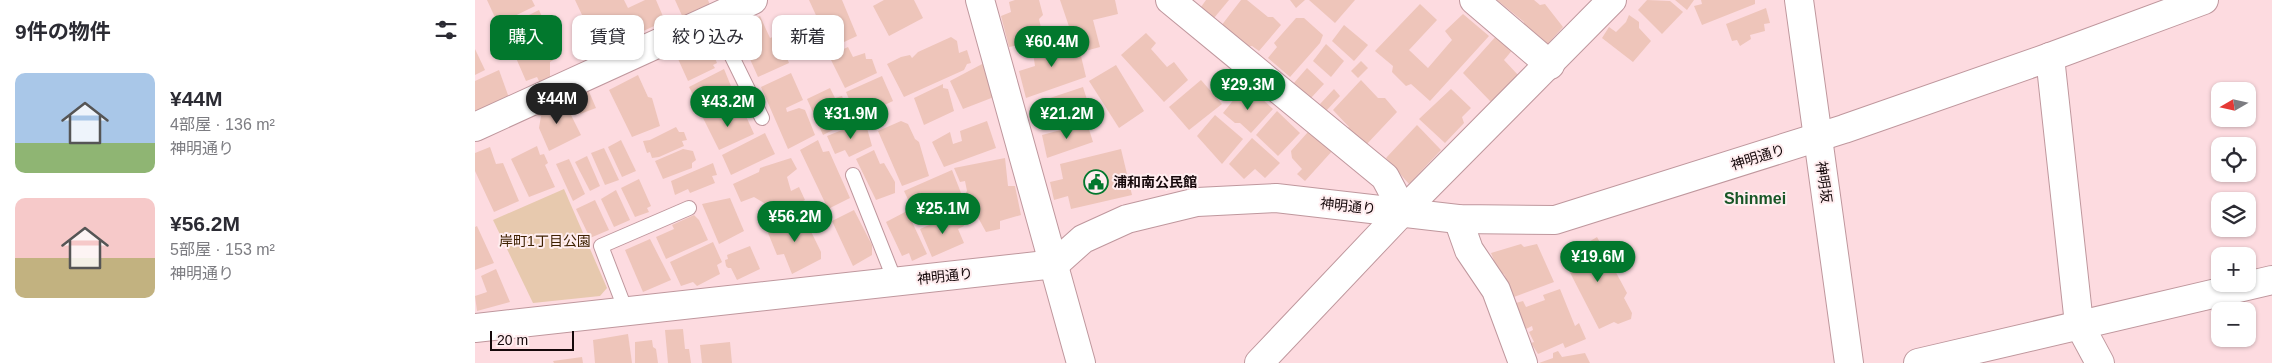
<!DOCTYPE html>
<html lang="ja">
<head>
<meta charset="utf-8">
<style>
	body { margin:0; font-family:Helvetica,"Noto Sans JP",sans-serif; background:#f7f7f7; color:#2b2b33; height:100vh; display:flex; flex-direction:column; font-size:19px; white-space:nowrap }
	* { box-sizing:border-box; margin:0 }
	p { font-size:16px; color:#7c7c81 }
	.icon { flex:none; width:28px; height:28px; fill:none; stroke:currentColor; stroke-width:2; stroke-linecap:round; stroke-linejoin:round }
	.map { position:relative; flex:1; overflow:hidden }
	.panel { display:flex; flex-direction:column; background:#fff; width:475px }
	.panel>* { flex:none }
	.banner { position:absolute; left:15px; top:15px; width:475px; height:45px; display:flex; gap:10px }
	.needle { width:32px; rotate:261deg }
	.fabs { position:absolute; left:1736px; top:82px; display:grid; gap:10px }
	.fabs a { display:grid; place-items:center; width:45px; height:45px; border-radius:10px; background:#fff; box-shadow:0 1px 4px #0004; font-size:25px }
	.scale { position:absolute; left:15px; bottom:12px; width:84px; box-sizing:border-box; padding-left:5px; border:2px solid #15080a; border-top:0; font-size:14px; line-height:18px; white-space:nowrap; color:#15080a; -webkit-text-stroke:4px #ffedef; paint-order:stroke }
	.price { position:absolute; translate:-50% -42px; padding:0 11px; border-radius:18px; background:#02782d; color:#fff; font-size:16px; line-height:32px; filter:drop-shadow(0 1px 2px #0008) }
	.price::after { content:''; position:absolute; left:50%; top:30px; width:15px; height:11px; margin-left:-8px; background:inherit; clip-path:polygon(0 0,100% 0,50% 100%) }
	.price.active { background:#222; color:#fff }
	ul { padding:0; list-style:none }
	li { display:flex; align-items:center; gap:15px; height:125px; padding:0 15px }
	li span { display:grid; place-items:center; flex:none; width:140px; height:100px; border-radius:10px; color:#555 }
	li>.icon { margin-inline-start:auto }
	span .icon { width:60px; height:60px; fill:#fffc; stroke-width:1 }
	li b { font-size:21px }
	h2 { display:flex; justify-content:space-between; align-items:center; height:60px; padding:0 15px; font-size:21px }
	.pill { padding:0 18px; border-radius:10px; background:#fff; box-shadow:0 1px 4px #0004; font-size:18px; line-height:45px }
	.pill.active { background:#02782d; color:#fff }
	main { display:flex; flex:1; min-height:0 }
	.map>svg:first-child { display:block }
</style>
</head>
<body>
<main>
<section class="panel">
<h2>9件の物件<svg class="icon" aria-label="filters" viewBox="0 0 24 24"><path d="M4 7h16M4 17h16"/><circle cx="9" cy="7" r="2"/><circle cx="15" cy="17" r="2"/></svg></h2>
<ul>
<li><span style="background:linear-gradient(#a9c7e8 70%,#8fb573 0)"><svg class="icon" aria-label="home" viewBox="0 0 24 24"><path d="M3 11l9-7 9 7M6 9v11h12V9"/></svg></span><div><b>¥44M</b><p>4部屋 · 136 m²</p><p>神明通り</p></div></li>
<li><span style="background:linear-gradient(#f6c9c9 60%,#c2b280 0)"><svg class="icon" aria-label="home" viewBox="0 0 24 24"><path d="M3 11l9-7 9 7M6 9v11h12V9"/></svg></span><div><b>¥56.2M</b><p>5部屋 · 153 m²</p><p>神明通り</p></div></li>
</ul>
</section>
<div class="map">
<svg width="1797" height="363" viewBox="0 0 1797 363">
	<rect width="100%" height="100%" fill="#fddbe0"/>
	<polygon fill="#e7c9ae" points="89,189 132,288 125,296 58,303 18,220"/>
	<g fill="#eec5ba">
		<polygon points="12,0 57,0 60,6 23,24"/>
		<polygon points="100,0 149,0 153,8 170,0 181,0 190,21 149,40 150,47 137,51 136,47 121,52 113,37 116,34"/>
		<polygon points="200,0 233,0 235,5 209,20"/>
		<polygon points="334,0 367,0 382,36 356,48"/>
		<polygon points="409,0 439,0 448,18 414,36 398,6"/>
		<polygon points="540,0 564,0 568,15 564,19 568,36 556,37 554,43 534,47 526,16 536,12 534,2"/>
		<polygon points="585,0 640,0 643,14 618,20 625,47 603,53"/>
		<polygon points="731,0 754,0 739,18 726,7"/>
		<polygon points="766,0 772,0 793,17 798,17 806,25 784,51 777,46 772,47 746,26"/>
		<polygon points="815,0 830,0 821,8"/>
		<polygon points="834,0 880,0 860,23"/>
		<polygon points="1022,0 1059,0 1065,5 1070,4 1088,27 1069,48 1047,28 1049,22"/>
		<polygon points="1172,0 1195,1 1208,12 1187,34 1163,10"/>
		<polygon points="1200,0 1219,0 1212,10"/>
		<polygon points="1226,0 1280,0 1280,4 1227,25 1219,6 1227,4"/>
		<polygon points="945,4 962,20 934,50 953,68 977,40 970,31 988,14 1014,36 955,101 936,84 931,86 917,72 918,66 900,51"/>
		<polygon points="1291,8 1295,23 1289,24 1290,31 1275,35 1276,39 1265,46 1262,40 1257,41 1251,24"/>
		<polygon points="64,10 85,56 75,62 75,82 65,83 62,77 51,81 28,28"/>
		<polygon points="1154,15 1164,22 1164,28 1176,41 1158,62 1127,38 1134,27 1141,32 1151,22"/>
		<polygon points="285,16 295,38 303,35 314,63 283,77 261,28"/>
		<polygon points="821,18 829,18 848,35 845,43 815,77 793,58 802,47 799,43"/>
		<polygon points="869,25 893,45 879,61 857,41"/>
		<polygon points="671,33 681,43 676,49 692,67 699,62 713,80 689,102 646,55"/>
		<polygon points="1023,34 1039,48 1029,60 1043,75 1016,102 988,73"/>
		<polygon points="476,37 482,41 484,53 492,50 496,63 492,64 489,70 429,97 412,64 426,57 435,55 437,58 443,52"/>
		<polygon points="226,38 230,46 235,46 242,63 238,65 240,68 213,81 199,50"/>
		<polygon points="595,39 598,55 606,56 611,77 551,98 544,71 560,66 557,46"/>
		<polygon points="851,44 869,61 856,77 838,61"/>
		<polygon points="373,47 378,57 390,53 391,59 397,59 402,73 370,88 354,56"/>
		<polygon points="0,49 10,70 0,75"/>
		<polygon points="886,61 893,68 883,78 876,71"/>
		<polygon points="509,63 519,97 488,109 475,81"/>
		<polygon points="641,65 669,111 644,128 614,81"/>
		<polygon points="832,68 849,84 835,99 818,84"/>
		<polygon points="249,69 258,91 247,95 251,104 228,115 214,87"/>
		<polygon points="24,70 33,95 33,98 0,113 0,81"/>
		<polygon points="316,73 328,100 311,108 312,112 324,108 330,110 340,135 313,149 286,87"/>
		<polygon points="163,75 173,97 177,98 185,126 157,137 134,90"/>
		<polygon points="407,76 418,101 382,118 371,92"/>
		<polygon points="726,80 747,104 714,130 694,107"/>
		<polygon points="886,80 903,98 910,98 922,112 890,146 871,129 874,127 858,110"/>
		<polygon points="468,84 468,88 473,89 479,111 449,125 439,98"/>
		<polygon points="112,87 121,108 105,114 96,95"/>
		<polygon points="608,87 616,112 578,125 569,100"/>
		<polygon points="355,88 360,98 367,96 370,104 366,112 372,123 348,135 332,99"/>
		<polygon points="775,88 798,109 776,133 765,123 760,123 748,113 760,98 769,96"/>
		<polygon points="859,89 865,96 851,111 845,104"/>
		<polygon points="976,89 996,108 987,117 989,123 970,143 944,119"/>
		<polygon points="88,99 106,135 74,151 64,128 66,116 61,115 60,111"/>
		<polygon points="248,110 251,117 263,113 270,114 279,134 244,150 228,118"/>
		<polygon points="802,111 825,133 803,156 781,135"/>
		<polygon points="740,115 768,139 747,164 722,136"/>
		<polygon points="390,121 397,146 374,157 370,150 360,154 352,136"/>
		<polygon points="426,121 433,124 440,139 444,142 454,176 427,186 403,131"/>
		<polygon points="512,121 521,148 469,167 457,142 475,132 478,144 487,141 485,131"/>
		<polygon points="612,123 618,142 572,158 567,135"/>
		<polygon points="942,125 966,150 934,184 911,158"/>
		<polygon points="201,127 204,132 209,132 212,140 207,141 209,146 184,157 177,158 175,152 172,153 168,141 175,140"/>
		<polygon points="833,132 840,132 858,150 830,181 822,174 827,169 817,158 816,151"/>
		<polygon points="290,133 300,154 256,175 247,155"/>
		<polygon points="777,138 805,163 790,178 780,169 769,179 754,164"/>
		<polygon points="146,140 161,171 147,177 133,147"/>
		<polygon points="343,140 348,152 354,151 375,198 353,209 325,150"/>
		<polygon points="62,146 65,155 69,154 73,163 70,165 80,187 54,197 36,159"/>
		<polygon points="15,147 21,164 28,163 44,201 19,212 0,171 0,153"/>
		<polygon points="129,148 144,180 130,185 116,153"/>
		<polygon points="208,149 218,151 221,160 217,163 217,168 188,179 180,161"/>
		<polygon points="646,149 657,195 596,209 593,196 579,200 575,182 588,179 585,164"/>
		<polygon points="399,150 405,164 409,163 420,182 420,193 401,200 381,159"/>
		<polygon points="112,156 125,186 115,191 100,162"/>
		<polygon points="316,158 322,169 312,177 316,191 324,187 330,200 306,213 279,197 266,202 258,184 284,172 285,168"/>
		<polygon points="530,158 533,186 540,186 546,215 525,221 525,229 511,232 490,194 492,191 490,181 485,182 479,168"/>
		<polygon points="94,159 110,194 98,201 81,164"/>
		<polygon points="238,163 242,175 237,176 240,183 215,193 213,189 200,195 196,181"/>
		<polygon points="477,170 490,203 445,225 429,191"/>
		<polygon points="164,179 176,206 172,208 174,212 160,217 146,188"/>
		<polygon points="141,190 155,220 139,227 126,199"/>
		<polygon points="255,198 269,231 244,244 227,204"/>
		<polygon points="120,200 134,230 115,238 101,209"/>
		<polygon points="379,210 397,245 397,255 378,266 357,221"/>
		<polygon points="432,211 452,254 437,261 434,253 427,256 411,222"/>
		<polygon points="484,212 489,226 483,229 489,243 457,257 445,229"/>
		<polygon points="327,213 346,252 346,259 317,274 309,254 302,255 291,228"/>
		<polygon points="219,215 224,220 233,240 191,259 181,237 199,229 197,225"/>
		<polygon points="2,226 19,263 0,270 0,227"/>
		<polygon points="1122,237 1152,293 1149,298 1157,313 1156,319 1143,324 1139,322 1124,329 1085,253 1099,245 1102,249"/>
		<polygon points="175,239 196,280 168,292 150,250"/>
		<polygon points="238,242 247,262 242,265 245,274 222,286 218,282 206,286 195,262"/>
		<polygon points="1046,244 1049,247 1062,244 1079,282 1039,297 1029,274 1024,273 1016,253"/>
		<polygon points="275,246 285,269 262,280 256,268 253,268 251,266 250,260 253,259 252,255"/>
		<polygon points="21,269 35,302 2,311 0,296 12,292 6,276"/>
		<polygon points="1085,289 1100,326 1104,323 1111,339 1090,348 1088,343 1063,354 1056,343 1059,342 1054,332 1058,330 1057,326 1047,331 1034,305 1048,301 1051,307 1070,300 1068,295"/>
		<polygon points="208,329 210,349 214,349 216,363 193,363 190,330"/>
		<polygon points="153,334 157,363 120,363 118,340"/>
		<polygon points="177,340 178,347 181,349 183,363 160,363 160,342"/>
		<polygon points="255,342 257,363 227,363 225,345"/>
		<polygon points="1083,351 1087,357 1110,353 1115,363 1064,363 1078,358 1078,353"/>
		<polygon points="107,357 108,363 79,363 78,361"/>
	</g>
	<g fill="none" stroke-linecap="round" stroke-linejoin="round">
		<g stroke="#bf979d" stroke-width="16">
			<g id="service">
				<polyline points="238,18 287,118"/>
				<polyline points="378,175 420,281"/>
				<polyline points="151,311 126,246 214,208"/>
			</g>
		</g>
		<g stroke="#bf979d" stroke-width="30">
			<g id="minor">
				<polyline points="505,0 606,363"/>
				<polyline points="695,0 910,177 928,211 784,363"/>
				<polyline points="999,0 1075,65"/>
				<polyline points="1575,57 1604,324 1625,363"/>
				<polyline points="0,127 278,0"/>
				<polyline points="928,211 1137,0"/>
				<polyline points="983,219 994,250 1021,290 1048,363"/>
				<polyline points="1443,363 1797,280"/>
			</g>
		</g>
		<g stroke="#bf979d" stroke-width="30">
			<g id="tertiary">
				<polyline points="1324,0 1374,363"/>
				<polyline points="0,328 580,264 608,239 652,219 722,202 801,198 983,219 1080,220 1369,129 1575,57 1729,0"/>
			</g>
		</g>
		<use href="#service" stroke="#fff" stroke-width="14"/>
		<use href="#minor" stroke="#fff" stroke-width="28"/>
		<use href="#tertiary" stroke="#fff" stroke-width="28"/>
	</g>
	<defs>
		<g id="civic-ring" transform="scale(1.25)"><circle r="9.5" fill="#ffedef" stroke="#02782d" stroke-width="1.5"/><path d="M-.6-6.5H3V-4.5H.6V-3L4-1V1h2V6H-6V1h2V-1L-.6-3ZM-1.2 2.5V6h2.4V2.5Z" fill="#02782d"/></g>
	</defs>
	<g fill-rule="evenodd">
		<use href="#civic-ring" x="621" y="182"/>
	</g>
	<g text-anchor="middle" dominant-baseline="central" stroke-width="4" stroke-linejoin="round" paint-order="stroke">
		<g font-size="14" fill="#15080a" stroke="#ffedef">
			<text transform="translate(1283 157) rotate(-17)">神明通り</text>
			<text transform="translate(1349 182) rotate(82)">神明坂</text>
			<text transform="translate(873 206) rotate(6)">神明通り</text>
			<text transform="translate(470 276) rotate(-6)">神明通り</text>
		</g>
		<g font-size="14" font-weight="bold" fill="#15080a" stroke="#ffedef" text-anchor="start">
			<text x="638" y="182">浦和南公民館</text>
		</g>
		<g font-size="14" fill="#3e2101" stroke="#ffedef">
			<text x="70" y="241">岸町1丁目公園</text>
		</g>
		<g font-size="16" font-weight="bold" fill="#175626" stroke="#ffedef">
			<text x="1280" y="198">Shinmei</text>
		</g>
	</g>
</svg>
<div class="fabs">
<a><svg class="needle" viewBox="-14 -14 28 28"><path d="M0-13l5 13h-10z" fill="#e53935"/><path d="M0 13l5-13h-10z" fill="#7c7c81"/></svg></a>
<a><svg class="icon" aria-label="locate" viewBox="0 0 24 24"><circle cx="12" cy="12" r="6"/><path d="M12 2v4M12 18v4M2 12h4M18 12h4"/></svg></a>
<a><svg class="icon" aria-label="layers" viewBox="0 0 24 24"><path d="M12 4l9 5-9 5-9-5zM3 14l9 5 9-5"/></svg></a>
<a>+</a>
<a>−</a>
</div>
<div class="scale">20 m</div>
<b class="price" style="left:577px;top:68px">¥60.4M</b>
<b class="price" style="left:773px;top:111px">¥29.3M</b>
<b class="price active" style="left:82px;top:125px">¥44M</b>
<b class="price" style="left:253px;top:128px">¥43.2M</b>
<b class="price" style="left:376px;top:140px">¥31.9M</b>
<b class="price" style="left:592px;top:140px">¥21.2M</b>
<b class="price" style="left:468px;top:235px">¥25.1M</b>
<b class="price" style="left:320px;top:243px">¥56.2M</b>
<b class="price" style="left:1123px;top:283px">¥19.6M</b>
<div class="banner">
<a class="pill active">購入</a>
<a class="pill">賃貸</a>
<a class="pill">絞り込み</a>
<a class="pill">新着</a>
</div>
</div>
</main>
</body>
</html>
